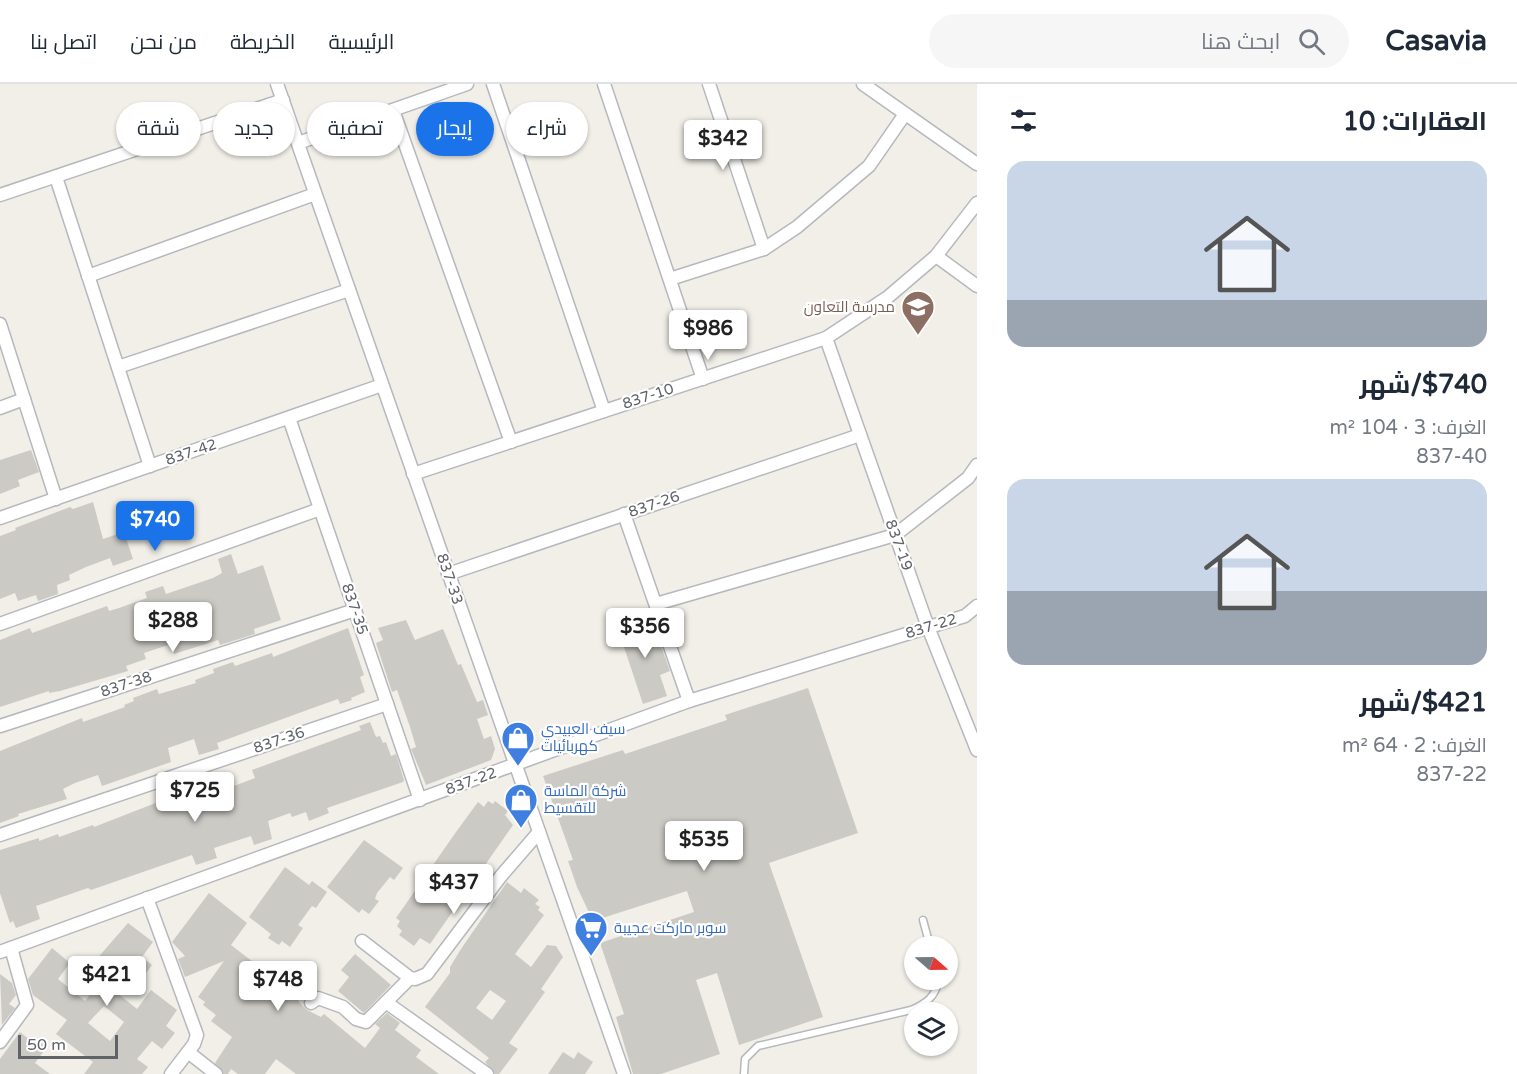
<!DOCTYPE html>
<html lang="ar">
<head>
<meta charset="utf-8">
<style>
	body { margin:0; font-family:"Varela Round",Cairo,sans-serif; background:#f6f6f7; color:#1f2937; direction:rtl; height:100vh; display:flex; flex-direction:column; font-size:22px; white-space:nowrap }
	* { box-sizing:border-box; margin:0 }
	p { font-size:20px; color:#747a83 }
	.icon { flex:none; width:33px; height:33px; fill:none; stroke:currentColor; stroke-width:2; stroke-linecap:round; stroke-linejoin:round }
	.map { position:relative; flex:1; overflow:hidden; direction:ltr }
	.panel { display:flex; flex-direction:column; background:#fff; width:540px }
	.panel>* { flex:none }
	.top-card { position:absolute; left:18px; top:18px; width:570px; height:54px; direction:rtl; display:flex; gap:12px }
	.needle { width:39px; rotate:110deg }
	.fabs { position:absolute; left:904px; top:852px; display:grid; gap:12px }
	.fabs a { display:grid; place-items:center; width:54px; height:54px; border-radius:50%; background:#fff; box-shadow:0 2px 4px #0004; font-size:30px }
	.scale { position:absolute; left:18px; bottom:15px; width:100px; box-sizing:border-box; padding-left:6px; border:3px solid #5f6368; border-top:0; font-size:16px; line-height:21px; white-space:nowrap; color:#5f6368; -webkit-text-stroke:4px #fff; paint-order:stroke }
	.price { position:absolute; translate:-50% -51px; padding:0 14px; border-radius:6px; background:#fff; color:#222; font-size:20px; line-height:39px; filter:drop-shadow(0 2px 3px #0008) }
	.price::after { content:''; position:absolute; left:50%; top:36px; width:18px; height:14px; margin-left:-9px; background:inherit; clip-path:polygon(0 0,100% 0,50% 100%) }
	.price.selected { background:#1a73e8; color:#fff }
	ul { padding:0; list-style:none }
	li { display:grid; align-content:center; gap:12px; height:318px; padding:0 30px }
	li span { display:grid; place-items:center; height:186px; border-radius:18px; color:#555 }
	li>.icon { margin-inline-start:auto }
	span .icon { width:108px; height:108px; fill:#fffc; stroke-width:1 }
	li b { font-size:26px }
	h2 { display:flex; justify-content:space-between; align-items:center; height:72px; padding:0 30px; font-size:26px }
	.pill { padding:0 21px; border-radius:27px; background:#fff; box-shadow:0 2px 4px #0004; font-size:21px; line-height:54px }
	.pill.selected { background:#1a73e8; color:#fff }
	header { display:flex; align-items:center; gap:36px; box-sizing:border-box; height:84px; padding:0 30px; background:#fff; border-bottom:2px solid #e0e1e3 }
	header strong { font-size:28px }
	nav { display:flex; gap:33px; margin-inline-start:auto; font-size:21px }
	.search { width:420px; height:54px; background:#f6f6f7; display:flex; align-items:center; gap:15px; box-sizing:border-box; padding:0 21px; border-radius:33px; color:#747a83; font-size:22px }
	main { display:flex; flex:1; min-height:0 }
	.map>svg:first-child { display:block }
</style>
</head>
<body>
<header>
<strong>Casavia</strong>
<div class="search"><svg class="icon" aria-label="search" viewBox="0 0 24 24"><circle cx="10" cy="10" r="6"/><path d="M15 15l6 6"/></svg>ابحث هنا</div>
<nav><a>الرئيسية</a><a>الخريطة</a><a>من نحن</a><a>اتصل بنا</a></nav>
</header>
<main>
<section class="panel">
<h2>العقارات: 10<svg class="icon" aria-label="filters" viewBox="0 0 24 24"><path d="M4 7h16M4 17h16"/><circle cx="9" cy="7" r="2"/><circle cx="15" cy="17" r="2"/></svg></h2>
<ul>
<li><span style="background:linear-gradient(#c9d6e8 75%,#9aa5b1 0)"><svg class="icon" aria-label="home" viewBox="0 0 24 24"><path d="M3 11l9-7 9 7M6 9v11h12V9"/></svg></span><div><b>$740/شهر</b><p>الغرف: 3 · 104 m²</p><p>837-40</p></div></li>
<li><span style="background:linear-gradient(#c9d6e8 60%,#9aa5b1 0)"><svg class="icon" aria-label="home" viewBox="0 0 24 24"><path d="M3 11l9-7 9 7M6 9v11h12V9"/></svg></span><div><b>$421/شهر</b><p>الغرف: 2 · 64 m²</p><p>837-22</p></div></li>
</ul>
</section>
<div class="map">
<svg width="977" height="990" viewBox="0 0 977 990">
	<rect width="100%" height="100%" fill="#f1efe8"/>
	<g fill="#cccac5" fill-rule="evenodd">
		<polygon points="31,366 39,388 18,396 20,402 0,410 0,376"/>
		<polygon points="93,418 103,455 124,448 133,475 113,482 110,474 86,483 69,491 70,496 57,501 58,510 38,517 36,511 18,517 15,509 0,515 0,452 16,446 15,444 70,423 73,425"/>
		<polygon points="231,470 238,490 263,481 281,536 254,545 255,550 220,561 218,556 174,570 171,560 144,569 146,575 126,582 128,587 60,607 49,609 49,607 0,623 0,556 30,544 32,549 107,522 109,527 119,524 147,514 145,508 163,502 166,510 213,494 222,489 218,475"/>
		<polygon points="651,534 670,587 660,591 667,612 643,620 618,545"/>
		<polygon points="406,536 415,556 443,545 458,581 461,580 477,618 483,616 488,631 477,635 484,655 491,652 495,665 491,676 426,701 411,665 416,663 410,643 397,606 392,608 376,559 383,556 378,544"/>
		<polygon points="348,544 364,591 360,593 365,608 351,614 352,616 340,620 338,615 310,625 217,659 219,665 199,671 194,655 168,664 171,678 102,702 98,691 75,699 63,705 67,715 18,730 19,732 0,739 0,667 82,634 83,638 125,623 124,621 134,617 133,614 157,605 159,610 196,599 195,596 214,589 213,585 233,578 235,582 272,569 273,573"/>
		<polygon points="808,604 858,749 769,779 823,933 739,961 717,889 696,896 720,970 661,990 633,990 616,933 624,930 600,859 694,828 687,807 593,837 577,803 568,777 573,776 543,692 623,666 625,670 727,636 725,631"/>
		<polygon points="370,638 376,653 380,652 383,659 386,658 391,672 396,670 404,696 403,698 327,724 329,729 309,737 306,728 292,733 290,729 268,737 272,755 254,761 251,752 214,764 217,774 196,781 192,771 91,806 88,804 36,822 40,835 16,844 13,837 10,839 0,809 0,766 39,754 39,757 58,750 59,753 93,741 94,743 171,713 170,711 179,708 178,704 189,700 190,705 230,691 234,702 255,694 252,686 361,646 359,642"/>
		<polygon points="488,717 493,720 495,717 508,727 505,731 513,741 430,860 420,854 414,862 399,851 402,847 397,842 400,837 396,834 456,748 478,718 484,723"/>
		<polygon points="364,756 403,784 394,796 390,793 377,809 375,815 379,817 369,830 362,825 359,829 327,803"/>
		<polygon points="285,783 309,801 312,797 327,808 316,824 312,822 298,841 303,844 290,863 282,857 279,861 268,854 271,850 249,833"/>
		<path d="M507,798L521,809L524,804L539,816L535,820L540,823L538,826L544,831L515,870L531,883L547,861L556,862L563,873L541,905L545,908L509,959L518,965L499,990H495L485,978L489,974L425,923L450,889V883L461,865ZM490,906L506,917L492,936L476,924Z"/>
		<polygon points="209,809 247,839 231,861 300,914 298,917 307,926 321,933 324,930 365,964 380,944 375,940 387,929 400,939 395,946 421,966 416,973 439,990 296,990 276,975 265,990 238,990 231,985 228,990 224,990 215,979 232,953 211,937 216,931 203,921 205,918 198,913 224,877 185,893 178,875 185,872 172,858"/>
		<path d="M128,839L153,858L142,873L152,881L139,898L130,890L116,908L137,925L151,906L177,926L166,942L175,949L162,965L152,957L137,975L148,983L142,990H84L93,978L56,950L67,936L33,911L28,895L52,864L70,879L58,895L85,917L99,899L88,891L97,879L95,877ZM104,922L124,938L110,957L88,939Z"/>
		<polygon points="355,870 391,901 364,929 338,907 349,893 341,886"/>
		<polygon points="0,890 12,899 16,911 9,920 15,924 2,941"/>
		<polygon points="20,948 31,957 34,953 47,963 35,979 50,990 0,990 0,975"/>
		<polygon points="563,968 574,975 578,968 593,978 585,990 548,990"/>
	</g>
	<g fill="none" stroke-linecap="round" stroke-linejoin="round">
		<g stroke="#b5b8bc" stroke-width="9">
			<g id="lane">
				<polyline points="923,836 930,862"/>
				<path d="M744,990L745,975L758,962L911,926C927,919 935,913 939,896"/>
			</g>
		</g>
		<g stroke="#b5b8bc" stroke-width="15">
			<g id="street">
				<polyline points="277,0 624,990"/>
				<polyline points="493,0 604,327"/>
				<polyline points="604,0 703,295"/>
				<polyline points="709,0 764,165"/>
				<polyline points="863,0 977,80"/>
				<polyline points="393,26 511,358"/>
				<polyline points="298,59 467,0"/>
				<polyline points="56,93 150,382"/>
				<polyline points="0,111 283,16"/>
				<polyline points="936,172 977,202"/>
				<polyline points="88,192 315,110"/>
				<polyline points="670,195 764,165 797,143 869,82 905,30"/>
				<polyline points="0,240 56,415"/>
				<polyline points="826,254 928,543 977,666"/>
				<polyline points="118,283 349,206"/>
				<polyline points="0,324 24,315"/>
				<polyline points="289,334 420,716"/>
				<polyline points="413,390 826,254 888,213 936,172 977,119"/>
				<polyline points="624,430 689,617"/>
				<polyline points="0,434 382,301"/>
				<polyline points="448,490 860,351"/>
				<polyline points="656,520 895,451 968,394 977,381"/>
				<polyline points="0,540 320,425"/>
				<polyline points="0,642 355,526"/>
				<polyline points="0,751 387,620"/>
				<polyline points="147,814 197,951 194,960 171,990"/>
				<polyline points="362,857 410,894 415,895 427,890 501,792 539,748"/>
				<polyline points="0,868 689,617 965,532 977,522"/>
				<polyline points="311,919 318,914 343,923 356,935 366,938 410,894"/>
				<polyline points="387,919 487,990"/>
				<polyline points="0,958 27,921 11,864"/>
				<polyline points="188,968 216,990"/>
			</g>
		</g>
		<use href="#lane" stroke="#fff" stroke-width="6"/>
		<use href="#street" stroke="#fff" stroke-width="12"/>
	</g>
	<defs>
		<g id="school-pin" transform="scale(1.725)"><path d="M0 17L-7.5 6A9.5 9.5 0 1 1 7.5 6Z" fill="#8d6e63" stroke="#fff"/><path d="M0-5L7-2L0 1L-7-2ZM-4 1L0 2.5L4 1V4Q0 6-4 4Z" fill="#fff"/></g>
		<g id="shop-pin" transform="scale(1.725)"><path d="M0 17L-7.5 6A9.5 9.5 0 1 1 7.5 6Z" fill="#3f7fe0" stroke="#fff"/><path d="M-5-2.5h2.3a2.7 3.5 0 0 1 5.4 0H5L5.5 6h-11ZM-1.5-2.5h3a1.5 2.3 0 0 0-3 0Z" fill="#fff"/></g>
		<g id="supermarket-pin" transform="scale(1.725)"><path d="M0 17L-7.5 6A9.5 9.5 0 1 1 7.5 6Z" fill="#3f7fe0" stroke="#fff"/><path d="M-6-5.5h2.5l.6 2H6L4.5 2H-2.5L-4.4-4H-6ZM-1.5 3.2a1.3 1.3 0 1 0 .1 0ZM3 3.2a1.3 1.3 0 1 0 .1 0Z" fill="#fff"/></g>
	</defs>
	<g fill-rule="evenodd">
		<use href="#school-pin" x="918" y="223"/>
		<use href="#shop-pin" x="518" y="654"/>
		<use href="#shop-pin" x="521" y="716"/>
		<use href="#supermarket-pin" x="591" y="844"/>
	</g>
	<g text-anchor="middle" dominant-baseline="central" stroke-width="4.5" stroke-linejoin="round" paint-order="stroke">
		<g font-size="15" fill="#785e54" stroke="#fff" text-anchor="end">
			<text x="895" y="223">مدرسة التعاون</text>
		</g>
		<g font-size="15" fill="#5f6368" stroke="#fff">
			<text transform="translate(648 312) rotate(-18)">837-10</text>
			<text transform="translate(191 368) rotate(-19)">837-42</text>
			<text transform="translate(654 420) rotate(-19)">837-26</text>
			<text transform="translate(899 461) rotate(70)">837-19</text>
			<text transform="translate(450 495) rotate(71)">837-33</text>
			<text transform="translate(355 525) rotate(71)">837-35</text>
			<text transform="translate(931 542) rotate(-17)">837-22</text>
			<text transform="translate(126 600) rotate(-18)">837-38</text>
			<text transform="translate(279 656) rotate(-19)">837-36</text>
			<text transform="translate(471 697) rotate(-20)">837-22</text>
		</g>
		<g font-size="15" fill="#366cbe" stroke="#fff" text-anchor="start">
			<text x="541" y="645">سيف العبيدي<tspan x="541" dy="17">كهربائيات</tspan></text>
			<text x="544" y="707">شركة الماسة<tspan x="544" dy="17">للتقسيط</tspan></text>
			<text x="614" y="844">سوبر ماركت عجيبة</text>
		</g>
	</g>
</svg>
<div class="fabs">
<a><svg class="needle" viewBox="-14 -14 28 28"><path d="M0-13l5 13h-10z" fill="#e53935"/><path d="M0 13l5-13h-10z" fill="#747a83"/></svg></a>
<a><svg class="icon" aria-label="layers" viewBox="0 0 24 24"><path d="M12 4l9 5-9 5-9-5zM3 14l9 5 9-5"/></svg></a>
</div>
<div class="scale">50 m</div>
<b class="price" style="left:723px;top:87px">$342</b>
<b class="price" style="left:708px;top:277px">$986</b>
<b class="price selected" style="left:155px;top:468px">$740</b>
<b class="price" style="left:173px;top:569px">$288</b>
<b class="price" style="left:645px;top:575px">$356</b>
<b class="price" style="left:195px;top:739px">$725</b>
<b class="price" style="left:704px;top:788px">$535</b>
<b class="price" style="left:454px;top:831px">$437</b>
<b class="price" style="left:107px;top:923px">$421</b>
<b class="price" style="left:278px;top:928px">$748</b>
<div class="top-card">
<a class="pill">شراء</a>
<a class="pill selected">إيجار</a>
<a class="pill">تصفية</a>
<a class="pill">جديد</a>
<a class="pill">شقة</a>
</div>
</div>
</main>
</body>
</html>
